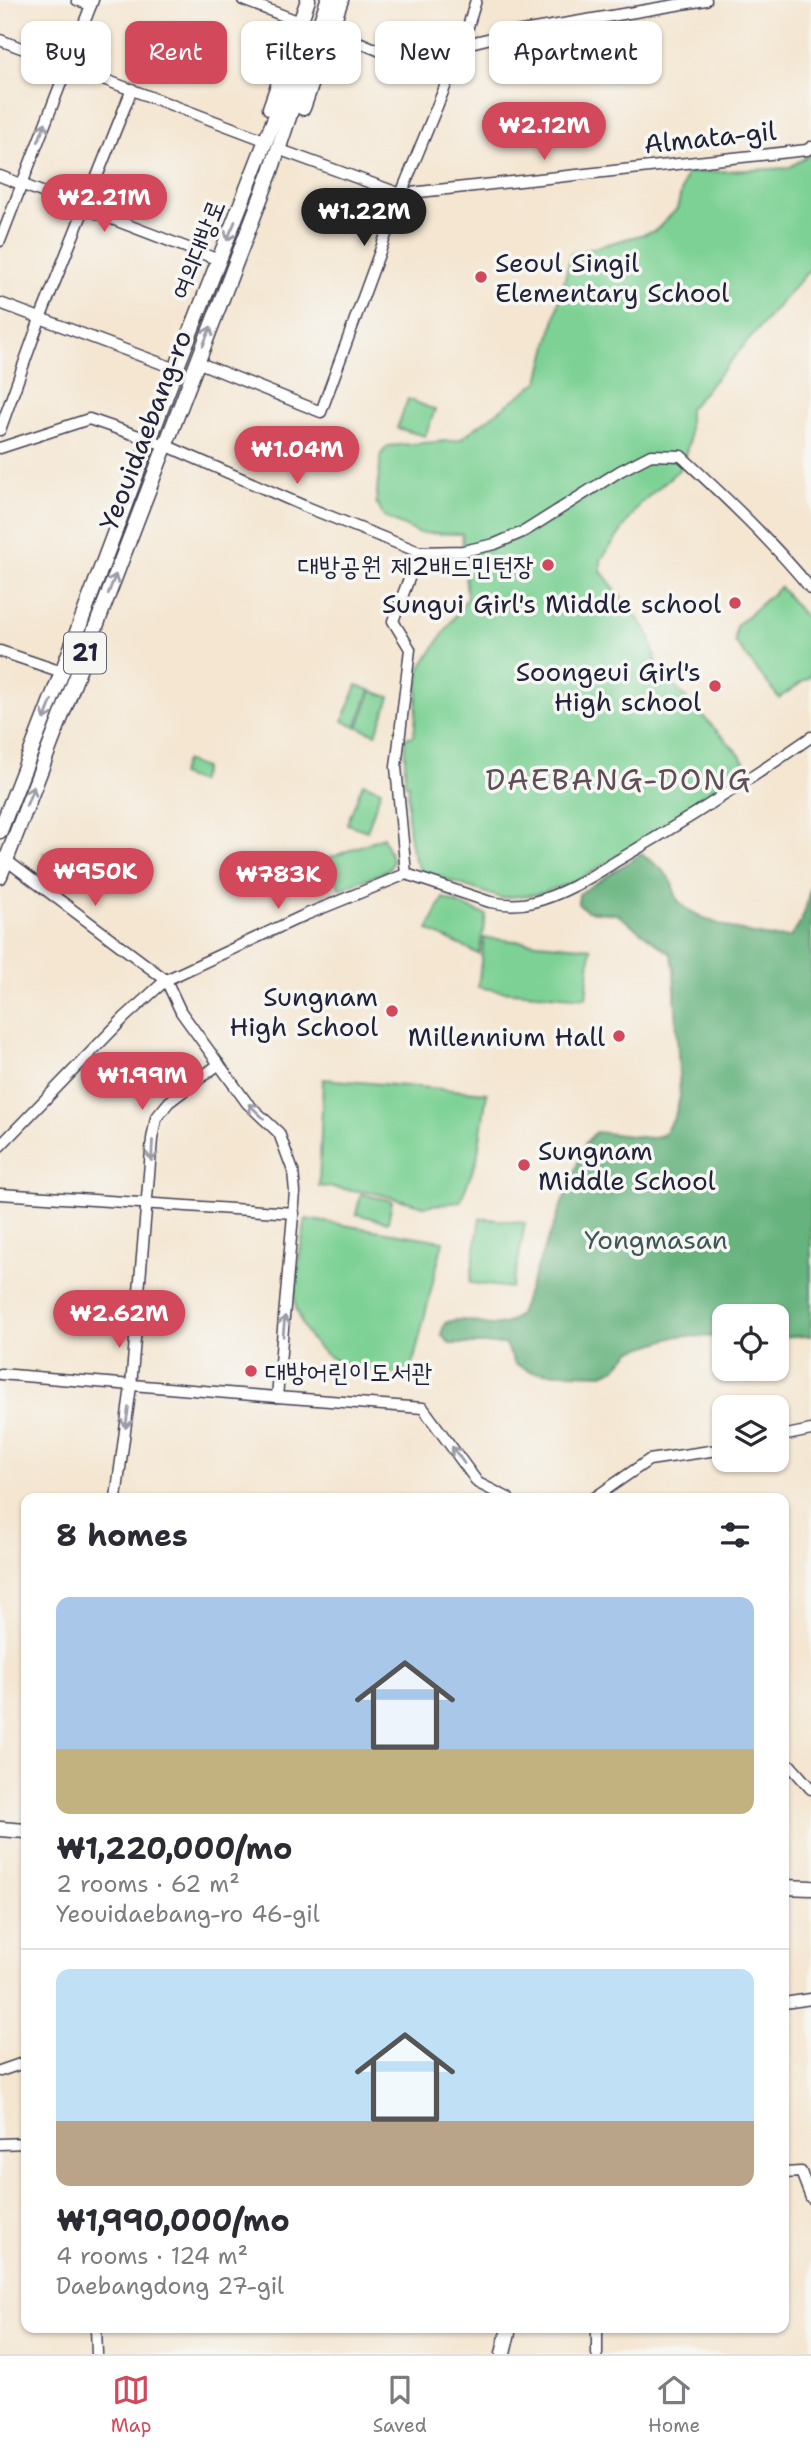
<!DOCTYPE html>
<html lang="en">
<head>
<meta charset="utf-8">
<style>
	body { margin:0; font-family:"Shantell Sans","Poor Story",sans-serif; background:#f7f7f7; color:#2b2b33; height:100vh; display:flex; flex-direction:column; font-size:26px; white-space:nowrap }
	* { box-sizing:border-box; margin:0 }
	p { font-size:23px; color:#7c7c81 }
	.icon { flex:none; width:38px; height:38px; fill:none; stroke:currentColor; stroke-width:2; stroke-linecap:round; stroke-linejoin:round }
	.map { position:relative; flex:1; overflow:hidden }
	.drawer { position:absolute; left:21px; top:1493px; width:768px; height:840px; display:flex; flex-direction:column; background:#fff; border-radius:14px; box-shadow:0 2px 5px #0004 }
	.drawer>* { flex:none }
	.hud { position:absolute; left:21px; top:21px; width:770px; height:63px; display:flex; gap:14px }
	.fabs { position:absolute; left:712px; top:1304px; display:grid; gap:14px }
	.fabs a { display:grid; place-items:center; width:77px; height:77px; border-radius:14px; background:#fff; box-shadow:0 2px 5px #0004; font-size:35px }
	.price { position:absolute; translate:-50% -60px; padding:0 16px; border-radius:24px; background:#d1495b; color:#fff; font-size:23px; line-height:46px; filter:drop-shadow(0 2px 4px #0008) }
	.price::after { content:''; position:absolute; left:50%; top:42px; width:21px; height:16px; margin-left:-10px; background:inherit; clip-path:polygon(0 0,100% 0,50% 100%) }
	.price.current { background:#222; color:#fff }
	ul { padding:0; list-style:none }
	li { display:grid; align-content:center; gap:14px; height:371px; padding:0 35px }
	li+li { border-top:2px solid #e1e1e2 }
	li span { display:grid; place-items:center; height:217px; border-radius:14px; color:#555 }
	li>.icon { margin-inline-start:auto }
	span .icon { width:126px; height:126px; fill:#fffc; stroke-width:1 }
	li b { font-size:30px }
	h2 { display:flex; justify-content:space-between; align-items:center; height:84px; padding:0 35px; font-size:30px }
	.tag { padding:0 24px; border-radius:14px; background:#fff; box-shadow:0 2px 5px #0004; font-size:24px; line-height:63px }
	.tag.current { background:#d1495b; color:#fff }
	.tab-bar { display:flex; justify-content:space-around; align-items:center; height:98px; border-top:2px solid #e1e1e2; background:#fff; font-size:19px; color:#7c7c81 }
	.tab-bar a { display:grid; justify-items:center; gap:4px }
	.tab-bar .current { color:#d1495b }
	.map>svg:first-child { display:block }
</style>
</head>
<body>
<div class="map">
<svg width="811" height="2354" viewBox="0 0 811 2354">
	<rect width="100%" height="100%" fill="#f6f6f2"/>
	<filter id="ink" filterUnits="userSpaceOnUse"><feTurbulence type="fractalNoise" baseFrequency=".0143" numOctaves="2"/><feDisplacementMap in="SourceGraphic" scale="14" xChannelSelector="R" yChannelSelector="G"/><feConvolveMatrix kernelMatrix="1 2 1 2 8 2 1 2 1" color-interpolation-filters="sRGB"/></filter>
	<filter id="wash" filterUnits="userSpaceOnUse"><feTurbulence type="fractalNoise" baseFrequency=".00686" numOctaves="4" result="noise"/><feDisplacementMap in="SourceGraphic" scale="28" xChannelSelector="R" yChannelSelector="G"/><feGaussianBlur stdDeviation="1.57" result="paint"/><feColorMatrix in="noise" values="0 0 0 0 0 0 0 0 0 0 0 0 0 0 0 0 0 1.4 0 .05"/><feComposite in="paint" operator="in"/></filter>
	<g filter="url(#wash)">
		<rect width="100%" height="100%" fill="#f4e6d1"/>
		<g fill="#7dd194" stroke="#507a68" stroke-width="2">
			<path d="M811,154V268L689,409V442L681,468L641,503L601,560V571L648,632L659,670L740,755L749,770L687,813L579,880L538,894L501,898L421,871C406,850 407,809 409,784H405V738L414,736L420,669L467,598L462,534L419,533L384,517L376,502L381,454L388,446L459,440L539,381L571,254L655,231L677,209L686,173L788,168Z"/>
			<polygon points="408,399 435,410 425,436 397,428"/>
			<polygon points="780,587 811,624 811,676 779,698 735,642 736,626"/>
			<polygon points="357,685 370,690 356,727 343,721"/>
			<polygon points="372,691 390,697 376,734 358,727"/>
			<polygon points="185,761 204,768 199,782 180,775"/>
			<polygon points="363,783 381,790 367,831 347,824"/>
			<polygon points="383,837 393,861 389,870 340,889 327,859"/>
			<polygon points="44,853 73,862 67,879 50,869"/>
			<polygon points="443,898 486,915 479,954 428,930"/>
			<polygon points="484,938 591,948 586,998 500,991 478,987"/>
			<polygon points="323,1079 487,1093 477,1159 460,1202 424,1206 375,1193 319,1186"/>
			<polygon points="361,1194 392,1201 388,1222 356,1214"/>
			<polygon points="480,1218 525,1223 517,1268 511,1288 470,1283"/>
			<path d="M306,1219L443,1241L410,1376C365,1370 320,1370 301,1321C299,1315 295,1307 295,1301C294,1275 302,1245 306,1219Z"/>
		</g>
		<path fill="#66b37e" stroke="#446a5c" stroke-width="2" d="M641,854C652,861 663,869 670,879C674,887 675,898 681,904C703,923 762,940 790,937C805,921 807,904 811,883V1336L777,1337V1316H724V1337L678,1336L631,1351L616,1368L603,1374L533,1372L515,1364L505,1344H450L441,1334L445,1323C471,1311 496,1340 519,1314L586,1142L596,1132L650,1138L663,1135L675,1116L680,1097L674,968L671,954L617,914L587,911L578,904L579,894Z"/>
	</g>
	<g filter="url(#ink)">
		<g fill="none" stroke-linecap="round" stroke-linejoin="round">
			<g stroke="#423f52" stroke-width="13">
				<g id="minor">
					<polyline points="77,0 91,5"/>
					<polyline points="243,0 300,22"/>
					<polyline points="330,30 397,58 408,58 516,32 706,0"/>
					<polyline points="0,40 259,138"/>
					<polyline points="286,152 401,194 807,150 811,147"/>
					<polyline points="0,176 219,260"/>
					<polyline points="0,241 93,0"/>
					<polyline points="0,303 176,369"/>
					<polyline points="197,362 321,412 401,194 463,43 476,0"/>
					<polyline points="0,430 40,319 132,89"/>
					<path d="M0,448L89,419L165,445L304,506L419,552L463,551L495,544L525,531L620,471L651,455L681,456C727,499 772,541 811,589"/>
					<polyline points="0,651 62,672"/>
					<polyline points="6,860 166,980 181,1012 247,1103 279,1133 293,1171 295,1192 277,1397 423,1408 478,1483 508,1498"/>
					<polyline points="406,874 396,767 410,649 393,621 419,552"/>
					<path d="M0,1146L125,1017L166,980L305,915L406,874L490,902C505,905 519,906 533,902C565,894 592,876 620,859C685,821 749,780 811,737"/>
					<polyline points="0,1194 294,1213"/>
					<polyline points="0,1374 277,1397"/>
					<polyline points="777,1437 811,1430"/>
					<polyline points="116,1498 131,1386 152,1139 156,1118 169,1102 219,1064"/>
					<polyline points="594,1498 649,1460 724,1449"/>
					<polyline points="784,1762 790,1765 811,1789"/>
					<polyline points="784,2003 811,1999"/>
					<polyline points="0,2071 26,2062"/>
					<polyline points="0,2144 26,2143"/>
					<polyline points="784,2173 801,2172 811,2198"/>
					<polyline points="96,2328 97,2354"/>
					<polyline points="597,2328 597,2354"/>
				</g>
			</g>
			<g stroke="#423f52" stroke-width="17">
				<g id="major">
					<polyline points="270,108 308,0"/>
					<polyline points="303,108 341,0"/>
					<polyline points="0,831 62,672 176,369 301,51"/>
					<polyline points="0,876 271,171 328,0"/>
					<polyline points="0,1829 26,1831"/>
					<polyline points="784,1887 811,1888"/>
					<polyline points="503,2354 509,2328"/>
				</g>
			</g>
			<use href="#minor" stroke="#fff" stroke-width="10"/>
			<use href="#major" stroke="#fff" stroke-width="14"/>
		</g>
		<defs><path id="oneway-shaft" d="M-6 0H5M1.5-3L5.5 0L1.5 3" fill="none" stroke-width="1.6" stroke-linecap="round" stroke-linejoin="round" transform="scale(1.75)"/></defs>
		<g stroke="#9c9ca7">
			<use href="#oneway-shaft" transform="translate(42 132) rotate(-69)"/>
			<use href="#oneway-shaft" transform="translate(231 231) rotate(113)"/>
			<use href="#oneway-shaft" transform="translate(207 336) rotate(-68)"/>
			<use href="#oneway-shaft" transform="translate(112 584) rotate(-69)"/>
			<use href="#oneway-shaft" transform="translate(48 710) rotate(111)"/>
			<use href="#oneway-shaft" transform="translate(30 796) rotate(-69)"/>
			<use href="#oneway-shaft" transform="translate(256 1111) rotate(-136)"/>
			<use href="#oneway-shaft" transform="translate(152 1151) rotate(93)"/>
			<use href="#oneway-shaft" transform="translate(284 1326) rotate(-85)"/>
			<use href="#oneway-shaft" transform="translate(127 1418) rotate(98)"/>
			<use href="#oneway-shaft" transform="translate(458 1455) rotate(-126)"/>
		</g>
	</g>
	<g fill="#d1495b" stroke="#f6f6f2" stroke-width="2.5">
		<circle cx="481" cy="277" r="7"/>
		<circle cx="548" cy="565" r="7"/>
		<circle cx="735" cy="603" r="7"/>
		<circle cx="715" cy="686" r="7"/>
		<circle cx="392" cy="1011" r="7"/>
		<circle cx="619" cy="1036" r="7"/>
		<circle cx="524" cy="1165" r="7"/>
		<circle cx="251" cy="1371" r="7"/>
	</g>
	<g text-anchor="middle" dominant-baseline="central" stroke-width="7" stroke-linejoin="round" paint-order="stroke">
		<rect fill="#f6f6f2" stroke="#626272" stroke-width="2" x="64" y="632.5" width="42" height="41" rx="5"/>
		<g font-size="24" font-weight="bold" fill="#22223b">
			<text x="85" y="653">21</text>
		</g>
		<g font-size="26" fill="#22223b" stroke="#f6f6f2">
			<text transform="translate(710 137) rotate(-6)">Almata-gil</text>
			<text transform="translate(197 249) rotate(-68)">여의대방로</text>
			<text transform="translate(145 430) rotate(-69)">Yeouidaebang-ro</text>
		</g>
		<g font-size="26" fill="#22223b" stroke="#f6f6f2" text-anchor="end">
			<text x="495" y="262" text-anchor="start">Seoul Singil<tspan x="495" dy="30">Elementary School</tspan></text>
			<text x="534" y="565">대방공원 제2배드민턴장</text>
			<text x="721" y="603">Sungui Girl's Middle school</text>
			<text x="701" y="671">Soongeui Girl's<tspan x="701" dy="30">High school</tspan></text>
			<text x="378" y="996">Sungnam<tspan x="378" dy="30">High School</tspan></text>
			<text x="605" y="1036">Millennium Hall</text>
			<text x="538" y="1150" text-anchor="start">Sungnam<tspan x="538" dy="30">Middle School</tspan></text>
			<text x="265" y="1371" text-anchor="start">대방어린이도서관</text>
		</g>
		<g font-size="26" fill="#3d5756" stroke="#f6f6f2">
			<text x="656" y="1239">Yongmasan</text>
		</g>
		<g font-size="30" letter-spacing="2" fill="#5f4e57" stroke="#f6f6f2">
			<text x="619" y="779">DAEBANG-DONG</text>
		</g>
	</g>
</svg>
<div class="fabs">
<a><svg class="icon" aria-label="locate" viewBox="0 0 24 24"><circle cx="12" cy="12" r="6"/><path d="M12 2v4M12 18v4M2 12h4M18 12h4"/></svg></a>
<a><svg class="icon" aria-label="layers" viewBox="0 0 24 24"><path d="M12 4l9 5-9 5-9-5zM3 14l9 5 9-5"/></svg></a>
</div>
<b class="price" style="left:544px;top:162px">₩2.12M</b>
<b class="price" style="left:104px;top:234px">₩2.21M</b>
<b class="price current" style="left:364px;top:248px">₩1.22M</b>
<b class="price" style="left:297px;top:486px">₩1.04M</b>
<b class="price" style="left:95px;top:908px">₩950K</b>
<b class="price" style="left:278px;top:911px">₩783K</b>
<b class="price" style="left:142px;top:1112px">₩1.99M</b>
<b class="price" style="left:119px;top:1350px">₩2.62M</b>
<div class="hud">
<a class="tag">Buy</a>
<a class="tag current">Rent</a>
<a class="tag">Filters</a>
<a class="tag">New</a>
<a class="tag">Apartment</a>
</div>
<section class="drawer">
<h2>8 homes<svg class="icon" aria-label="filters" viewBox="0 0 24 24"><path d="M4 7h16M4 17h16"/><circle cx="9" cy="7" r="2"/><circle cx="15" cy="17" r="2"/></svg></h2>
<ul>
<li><span style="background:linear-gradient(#a9c7e8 70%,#c2b280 0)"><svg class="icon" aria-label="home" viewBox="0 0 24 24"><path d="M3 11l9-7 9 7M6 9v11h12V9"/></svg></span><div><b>₩1,220,000/mo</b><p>2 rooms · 62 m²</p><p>Yeouidaebang-ro 46-gil</p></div></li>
<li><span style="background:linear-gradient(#bfe0f5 70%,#b9a48a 0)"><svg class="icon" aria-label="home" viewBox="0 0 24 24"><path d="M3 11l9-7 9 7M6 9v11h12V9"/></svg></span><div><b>₩1,990,000/mo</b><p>4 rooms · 124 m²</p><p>Daebangdong 27-gil</p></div></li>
</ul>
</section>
</div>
<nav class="tab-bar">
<a class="current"><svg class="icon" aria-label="map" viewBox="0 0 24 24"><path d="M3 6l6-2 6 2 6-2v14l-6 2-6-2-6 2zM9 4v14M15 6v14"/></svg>Map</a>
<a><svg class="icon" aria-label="saved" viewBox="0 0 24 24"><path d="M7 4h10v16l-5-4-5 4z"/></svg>Saved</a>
<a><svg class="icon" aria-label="home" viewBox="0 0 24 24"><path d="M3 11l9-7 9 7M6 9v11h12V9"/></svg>Home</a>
</nav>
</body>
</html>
